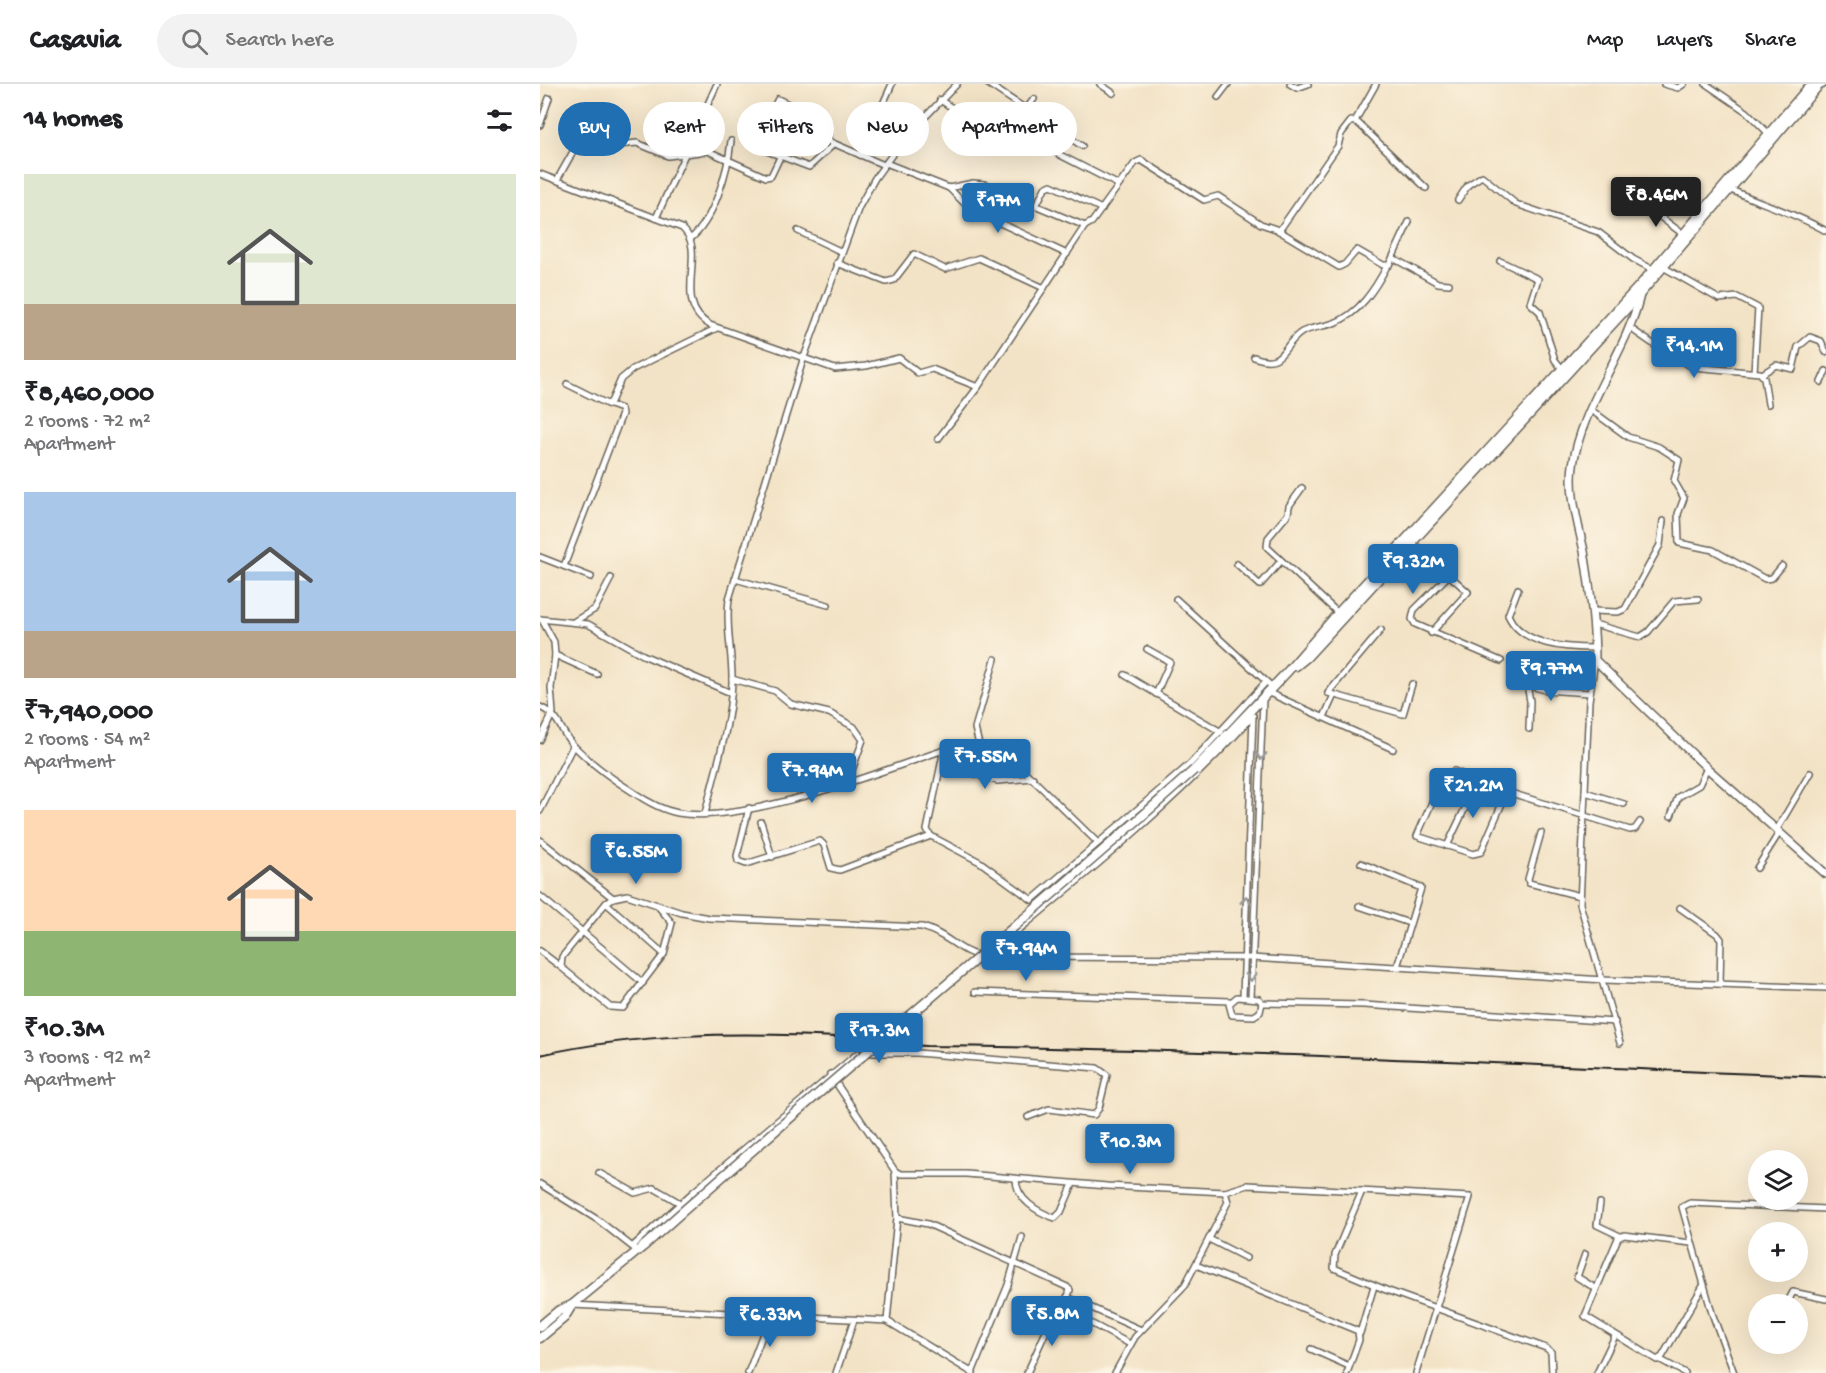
<!DOCTYPE html>
<html lang="en">
<head>
<meta charset="utf-8">
<style>
	body { margin:0; font-family:"Gochi Hand",sans-serif; background:#f2f2f2; color:#202124; height:100vh; display:flex; flex-direction:column; font-size:22px; white-space:nowrap }
	* { box-sizing:border-box; margin:0 }
	p { font-size:20px; color:#757577 }
	.icon { flex:none; width:33px; height:33px; fill:none; stroke:currentColor; stroke-width:2; stroke-linecap:round; stroke-linejoin:round }
	.map { position:relative; flex:1; overflow:hidden }
	.sheet { display:flex; flex-direction:column; background:#fff; width:540px }
	.sheet>* { flex:none }
	.hud { position:absolute; left:18px; top:18px; width:570px; height:54px; display:flex; gap:12px }
	.buttons { position:absolute; left:1208px; top:1066px; display:grid; gap:12px }
	.buttons a { display:grid; place-items:center; width:60px; height:60px; border-radius:50%; background:#fff; box-shadow:0 6px 24px #0002; font-size:30px }
	.price { position:absolute; translate:-50% -51px; padding:0 14px; border-radius:6px; background:#1f6fb2; color:#fff; font-size:20px; line-height:39px; filter:drop-shadow(0 2px 3px #0008) }
	.price::after { content:''; position:absolute; left:50%; top:36px; width:18px; height:14px; margin-left:-9px; background:inherit; clip-path:polygon(0 0,100% 0,50% 100%) }
	.price.active { background:#222; color:#fff }
	ul { padding:0; list-style:none }
	li { display:grid; align-content:center; gap:12px; height:318px; padding:0 24px }
	li span { display:grid; place-items:center; height:186px; border-radius:0px; color:#555 }
	li>.icon { margin-inline-start:auto }
	span .icon { width:108px; height:108px; fill:#fffc; stroke-width:1 }
	li b { font-size:26px }
	h2 { display:flex; justify-content:space-between; align-items:center; height:72px; padding:0 24px; font-size:26px }
	.tag { padding:0 21px; border-radius:27px; background:#fff; box-shadow:0 6px 24px #0002; font-size:21px; line-height:54px }
	.tag.active { background:#1f6fb2; color:#fff }
	header { display:flex; align-items:center; gap:36px; box-sizing:border-box; height:84px; padding:0 30px; background:#fff; border-bottom:2px solid #e0e0e0 }
	header strong { font-size:28px }
	nav { display:flex; gap:33px; margin-inline-start:auto; font-size:21px }
	.search { width:420px; height:54px; background:#f2f2f2; display:flex; align-items:center; gap:15px; box-sizing:border-box; padding:0 21px; border-radius:33px; color:#757577; font-size:22px }
	main { display:flex; flex:1; min-height:0 }
	.map>svg:first-child { display:block }
</style>
</head>
<body>
<header>
<strong>Casavia</strong>
<div class="search"><svg class="icon" aria-label="search" viewBox="0 0 24 24"><circle cx="10" cy="10" r="6"/><path d="M15 15l6 6"/></svg>Search here</div>
<nav><a>Map</a><a>Layers</a><a>Share</a></nav>
</header>
<main>
<section class="sheet">
<h2>14 homes<svg class="icon" aria-label="filters" viewBox="0 0 24 24"><path d="M4 7h16M4 17h16"/><circle cx="9" cy="7" r="2"/><circle cx="15" cy="17" r="2"/></svg></h2>
<ul>
<li><span style="background:linear-gradient(#dfe7d0 70%,#b9a48a 0)"><svg class="icon" aria-label="home" viewBox="0 0 24 24"><path d="M3 11l9-7 9 7M6 9v11h12V9"/></svg></span><div><b>₹8,460,000</b><p>2 rooms · 72 m²</p><p>Apartment</p></div></li>
<li><span style="background:linear-gradient(#a9c7e8 75%,#b9a48a 0)"><svg class="icon" aria-label="home" viewBox="0 0 24 24"><path d="M3 11l9-7 9 7M6 9v11h12V9"/></svg></span><div><b>₹7,940,000</b><p>2 rooms · 54 m²</p><p>Apartment</p></div></li>
<li><span style="background:linear-gradient(#ffd9b3 65%,#8fb573 0)"><svg class="icon" aria-label="home" viewBox="0 0 24 24"><path d="M3 11l9-7 9 7M6 9v11h12V9"/></svg></span><div><b>₹10.3M</b><p>3 rooms · 92 m²</p><p>Apartment</p></div></li>
</ul>
</section>
<div class="map">
<svg width="1286" height="1289" viewBox="0 0 1286 1289">
	<rect width="100%" height="100%" fill="#fcf5e5"/>
	<filter id="ink" filterUnits="userSpaceOnUse"><feTurbulence type="fractalNoise" baseFrequency=".0167" numOctaves="2"/><feDisplacementMap in="SourceGraphic" scale="12" xChannelSelector="R" yChannelSelector="G"/><feConvolveMatrix kernelMatrix="1 2 1 2 8 2 1 2 1" color-interpolation-filters="sRGB"/></filter>
	<filter id="wash" filterUnits="userSpaceOnUse"><feTurbulence type="fractalNoise" baseFrequency=".008" numOctaves="4" result="noise"/><feDisplacementMap in="SourceGraphic" scale="24" xChannelSelector="R" yChannelSelector="G"/><feGaussianBlur stdDeviation="1.35" result="paint"/><feColorMatrix in="noise" values="0 0 0 0 0 0 0 0 0 0 0 0 0 0 0 0 0 1.4 0 .05"/><feComposite in="paint" operator="in"/></filter>
	<g filter="url(#wash)">
		<rect width="100%" height="100%" fill="#f3e3c6"/>
	</g>
	<g filter="url(#ink)">
		<g fill="none" stroke-linecap="round" stroke-linejoin="round">
			<g stroke="#676258" stroke-width="8">
				<g id="minor">
					<polyline points="448,0 542,62"/>
					<polyline points="560,0 573,9"/>
					<polyline points="750,0 757,4 768,0"/>
					<polyline points="1124,0 1138,4 1144,0"/>
					<polyline points="1166,0 1207,28 1228,49"/>
					<polyline points="678,13 688,0"/>
					<polyline points="400,16 436,39 469,45 579,101"/>
					<polyline points="815,37 836,0"/>
					<polyline points="0,41 9,14"/>
					<polyline points="463,43 482,30 494,15"/>
					<polyline points="294,60 269,83 219,64 215,58 238,15 288,39 288,57 344,81"/>
					<polyline points="320,71 352,0"/>
					<polyline points="346,79 409,104 433,99 444,100 545,142 552,138 595,79 601,76 664,116 678,112 721,140 736,145 799,183 805,180 817,166 843,181 849,181 869,138"/>
					<path d="M0,90L142,144C169,167 130,219 170,241L295,285L326,282L359,274L378,289L392,285L438,303"/>
					<polyline points="17,96 43,50 79,61 97,59 128,72 168,67 226,93 231,92 240,73"/>
					<polyline points="409,104 430,125 527,170"/>
					<path d="M1189,105C1222,120 1255,129 1286,147"/>
					<polyline points="918,116 928,101 942,92 976,120 1058,148 1093,175 1112,185"/>
					<polyline points="1103,120 1143,150"/>
					<polyline points="496,122 505,104 511,101 562,125"/>
					<polyline points="116,134 177,0"/>
					<polyline points="258,147 302,168"/>
					<polyline points="739,147 798,62 801,50 811,37 818,39 886,104"/>
					<path d="M150,155C174,137 188,86 191,57"/>
					<polyline points="853,174 898,199 909,200"/>
					<polyline points="960,177 998,195 990,219 1000,228 1015,276 1024,287"/>
					<polyline points="297,179 346,198 354,196 374,170 405,185 439,174 504,204"/>
					<polyline points="1123,183 1179,215 1197,213 1218,224 1214,288"/>
					<polyline points="1090,244 1129,271 1153,283 1220,289 1224,294 1228,320"/>
					<path d="M714,273C745,285 741,261 762,248C772,243 783,243 794,239C819,230 835,205 847,182"/>
					<polyline points="1222,290 1236,281 1253,285 1258,263 1270,253 1281,257 1286,268"/>
					<polyline points="1281,298 1286,287"/>
					<polyline points="27,300 67,320 71,318 81,295 93,285 177,244"/>
					<polyline points="1051,326 1088,353 1119,363 1139,376 1134,397 1144,414 1138,430 1139,459 1173,466 1225,495 1232,494 1242,482"/>
					<polyline points="398,355 438,303 545,142"/>
					<polyline points="762,404 749,422 748,430 728,454 727,463 798,529"/>
					<polyline points="873,459 928,508 891,549"/>
					<polyline points="0,473 51,493"/>
					<polyline points="697,480 720,501 741,477"/>
					<polyline points="24,482 82,330 81,325 67,320"/>
					<polyline points="909,491 874,526 872,535 875,540 961,577"/>
					<polyline points="195,495 288,521"/>
					<path d="M978,505L968,531C982,562 1026,564 1055,564"/>
					<polyline points="636,515 729,600"/>
					<polyline points="1053,527 1078,528 1085,525 1120,461 1123,437"/>
					<polyline points="0,535 48,540 103,571 191,609"/>
					<polyline points="35,537 55,525 71,494"/>
					<polyline points="1054,540 1100,553 1108,548 1134,517 1158,515"/>
					<polyline points="841,546 788,609 863,630 872,600"/>
					<polyline points="607,565 630,578 616,610"/>
					<polyline points="15,571 57,590"/>
					<polyline points="1055,576 1049,617 1040,820 1080,959"/>
					<polyline points="585,591 681,648"/>
					<polyline points="192,595 235,607 251,620 289,629 314,643 323,656 308,697"/>
					<polyline points="727,608 853,665"/>
					<path d="M0,623C22,633 19,648 35,663C52,680 72,695 93,708C106,717 122,726 138,729C203,741 339,688 404,666L440,665L472,675L558,759"/>
					<polyline points="784,633 794,611"/>
					<polyline points="989,645 990,617 987,601 1005,606 1050,609"/>
					<polyline points="0,656 13,629 11,604 15,571 14,558 2,536"/>
					<polyline points="440,665 435,644 455,575"/>
					<polyline points="404,666 387,746 391,752 440,778 492,816 650,680 726,598"/>
					<polyline points="401,679 457,697 493,694"/>
					<polyline points="967,708 941,768 933,770 877,752 904,691 914,687 955,704 1090,746 1095,745 1100,738"/>
					<polyline points="1045,708 1084,720"/>
					<polyline points="209,724 197,772 198,777 206,780 280,757 284,761 291,784 300,786 391,752"/>
					<polyline points="0,727 33,662"/>
					<path d="M165,730C175,687 190,643 192,599C193,571 185,543 189,515L263,276L319,123L335,94L362,57L417,0"/>
					<polyline points="1131,732 1138,713 1159,701 1167,684"/>
					<polyline points="221,738 232,773"/>
					<polyline points="1236,747 1270,689"/>
					<polyline points="1001,749 988,795 989,799 1040,812"/>
					<polyline points="0,756 73,814"/>
					<polyline points="907,762 938,697"/>
					<polyline points="821,779 881,804 857,883"/>
					<polyline points="1217,784 1239,749"/>
					<polyline points="0,812 103,899"/>
					<polyline points="66,819 124,870"/>
					<path d="M117,821L132,839L124,870L83,924L70,923L21,883L22,873L66,819L73,814L87,811L142,829L169,834L382,843C407,849 421,871 446,873L712,874L1064,896L1286,904"/>
					<polyline points="819,822 869,839"/>
					<polyline points="1140,824 1177,850 1181,855 1180,900"/>
					<polyline points="0,867 21,883"/>
					<path d="M446,873C539,796 632,722 713,632"/>
					<polyline points="435,908 690,917"/>
					<polyline points="703,912 713,632"/>
					<polygon points="697,913 719,915 722,919 720,928 714,932 692,931 689,920"/>
					<polyline points="711,913 723,615"/>
					<polyline points="722,919 824,921 1075,938"/>
					<polyline points="290,990 355,1087 361,1090 426,1090 567,1102 685,1108 688,1118 645,1201 595,1253 575,1289"/>
					<polyline points="59,1089 95,1109 114,1104 140,1119"/>
					<path d="M476,1095C476,1115 497,1128 515,1134L521,1128L533,1100"/>
					<polyline points="0,1100 58,1136 95,1165"/>
					<polyline points="822,1107 795,1171 794,1184 846,1206 1006,1264 1011,1268 1012,1289"/>
					<polyline points="685,1108 708,1101 930,1113 876,1289"/>
					<polyline points="1060,1119 1057,1141 1080,1152"/>
					<polyline points="357,1134 388,1140 527,1203 530,1206 524,1225 590,1260"/>
					<polyline points="669,1155 706,1174"/>
					<polyline points="1151,1159 1084,1151 1078,1154 1045,1232 1117,1276 1122,1273 1163,1202"/>
					<polyline points="93,1162 152,1109 318,969 377,969 557,984 567,991 559,1024 554,1031 509,1025 488,1033"/>
					<polyline points="1045,1170 1037,1193 1055,1204"/>
					<polyline points="656,1181 818,1247 819,1256 807,1289"/>
					<polyline points="527,1213 601,1246"/>
					<polyline points="32,1221 347,1237 357,1134 355,1087"/>
					<polyline points="1246,1221 1253,1208 1286,1215"/>
					<polyline points="347,1237 433,1289"/>
					<polyline points="820,1249 834,1202"/>
					<polyline points="771,1265 809,1282"/>
					<polyline points="1119,1275 1145,1289"/>
					<polyline points="208,1289 230,1231"/>
					<polyline points="296,1289 314,1236"/>
					<polyline points="432,1289 468,1201 482,1153"/>
					<polyline points="487,1289 514,1230 524,1222"/>
					<polyline points="1057,1289 1075,1252"/>
					<polyline points="1194,1289 1172,1229 1142,1123 1150,1119 1286,1125"/>
				</g>
			</g>
			<g stroke="#676258" stroke-width="10">
				<path id="secondary" d="M1100,211C1086,270 1042,320 1033,381C1029,410 1038,439 1044,467C1050,503 1055,539 1055,576L1167,684L1286,790"/>
			</g>
			<g stroke="#676258" stroke-width="11">
				<g id="primary">
					<polyline points="756,582 766,574 1100,210 1280,0"/>
					<polyline points="654,686 748,587 798,529 1101,200 1267,5"/>
					<polyline points="0,1242 18,1227 32,1221"/>
					<polyline points="0,1254 24,1234 32,1221 105,1161"/>
				</g>
			</g>
			<g stroke="#676258" stroke-width="11">
				<polyline id="trunk" points="1267,5 1282,0"/>
			</g>
			<use href="#minor" stroke="#fff" stroke-width="5"/>
			<use href="#secondary" stroke="#fff" stroke-width="7"/>
			<use href="#primary" stroke="#fff" stroke-width="8"/>
			<use href="#trunk" stroke="#fff" stroke-width="8"/>
			<path stroke="#1c1c1c" stroke-width="2" d="M0,971C98,949 197,948 296,953C326,954 356,961 386,962C686,965 986,981 1286,993"/>
			<g stroke="#676258" stroke-width="11" stroke-linecap="butt">
				<path id="primary-bridge" d="M105,1161C285,999 474,848 654,686"/>
			</g>
			<use href="#primary-bridge" stroke="#fff" stroke-width="8"/>
		</g>
		<defs><path id="oneway-chevron" d="M-2-3.5L2.5 0L-2 3.5" fill="none" stroke-width="1.6" stroke-linecap="round" stroke-linejoin="round" transform="scale(1.5)"/></defs>
		<g stroke="#999">
			<use href="#oneway-chevron" transform="translate(721 672) rotate(92)"/>
			<use href="#oneway-chevron" transform="translate(706 816) rotate(-88)"/>
			<use href="#oneway-chevron" transform="translate(711 893) rotate(91)"/>
		</g>
	</g>
</svg>
<div class="buttons">
<a><svg class="icon" aria-label="layers" viewBox="0 0 24 24"><path d="M12 4l9 5-9 5-9-5zM3 14l9 5 9-5"/></svg></a>
<a>+</a>
<a>−</a>
</div>
<b class="price active" style="left:1116px;top:144px">₹8.46M</b>
<b class="price" style="left:458px;top:150px">₹17M</b>
<b class="price" style="left:1154px;top:295px">₹14.1M</b>
<b class="price" style="left:873px;top:511px">₹9.32M</b>
<b class="price" style="left:1011px;top:618px">₹9.77M</b>
<b class="price" style="left:445px;top:706px">₹7.55M</b>
<b class="price" style="left:272px;top:720px">₹7.94M</b>
<b class="price" style="left:933px;top:735px">₹21.2M</b>
<b class="price" style="left:96px;top:801px">₹6.55M</b>
<b class="price" style="left:486px;top:898px">₹7.94M</b>
<b class="price" style="left:339px;top:980px">₹17.3M</b>
<b class="price" style="left:590px;top:1091px">₹10.3M</b>
<b class="price" style="left:512px;top:1263px">₹5.8M</b>
<b class="price" style="left:230px;top:1264px">₹6.33M</b>
<div class="hud">
<a class="tag active">Buy</a>
<a class="tag">Rent</a>
<a class="tag">Filters</a>
<a class="tag">New</a>
<a class="tag">Apartment</a>
</div>
</div>
</main>
</body>
</html>
